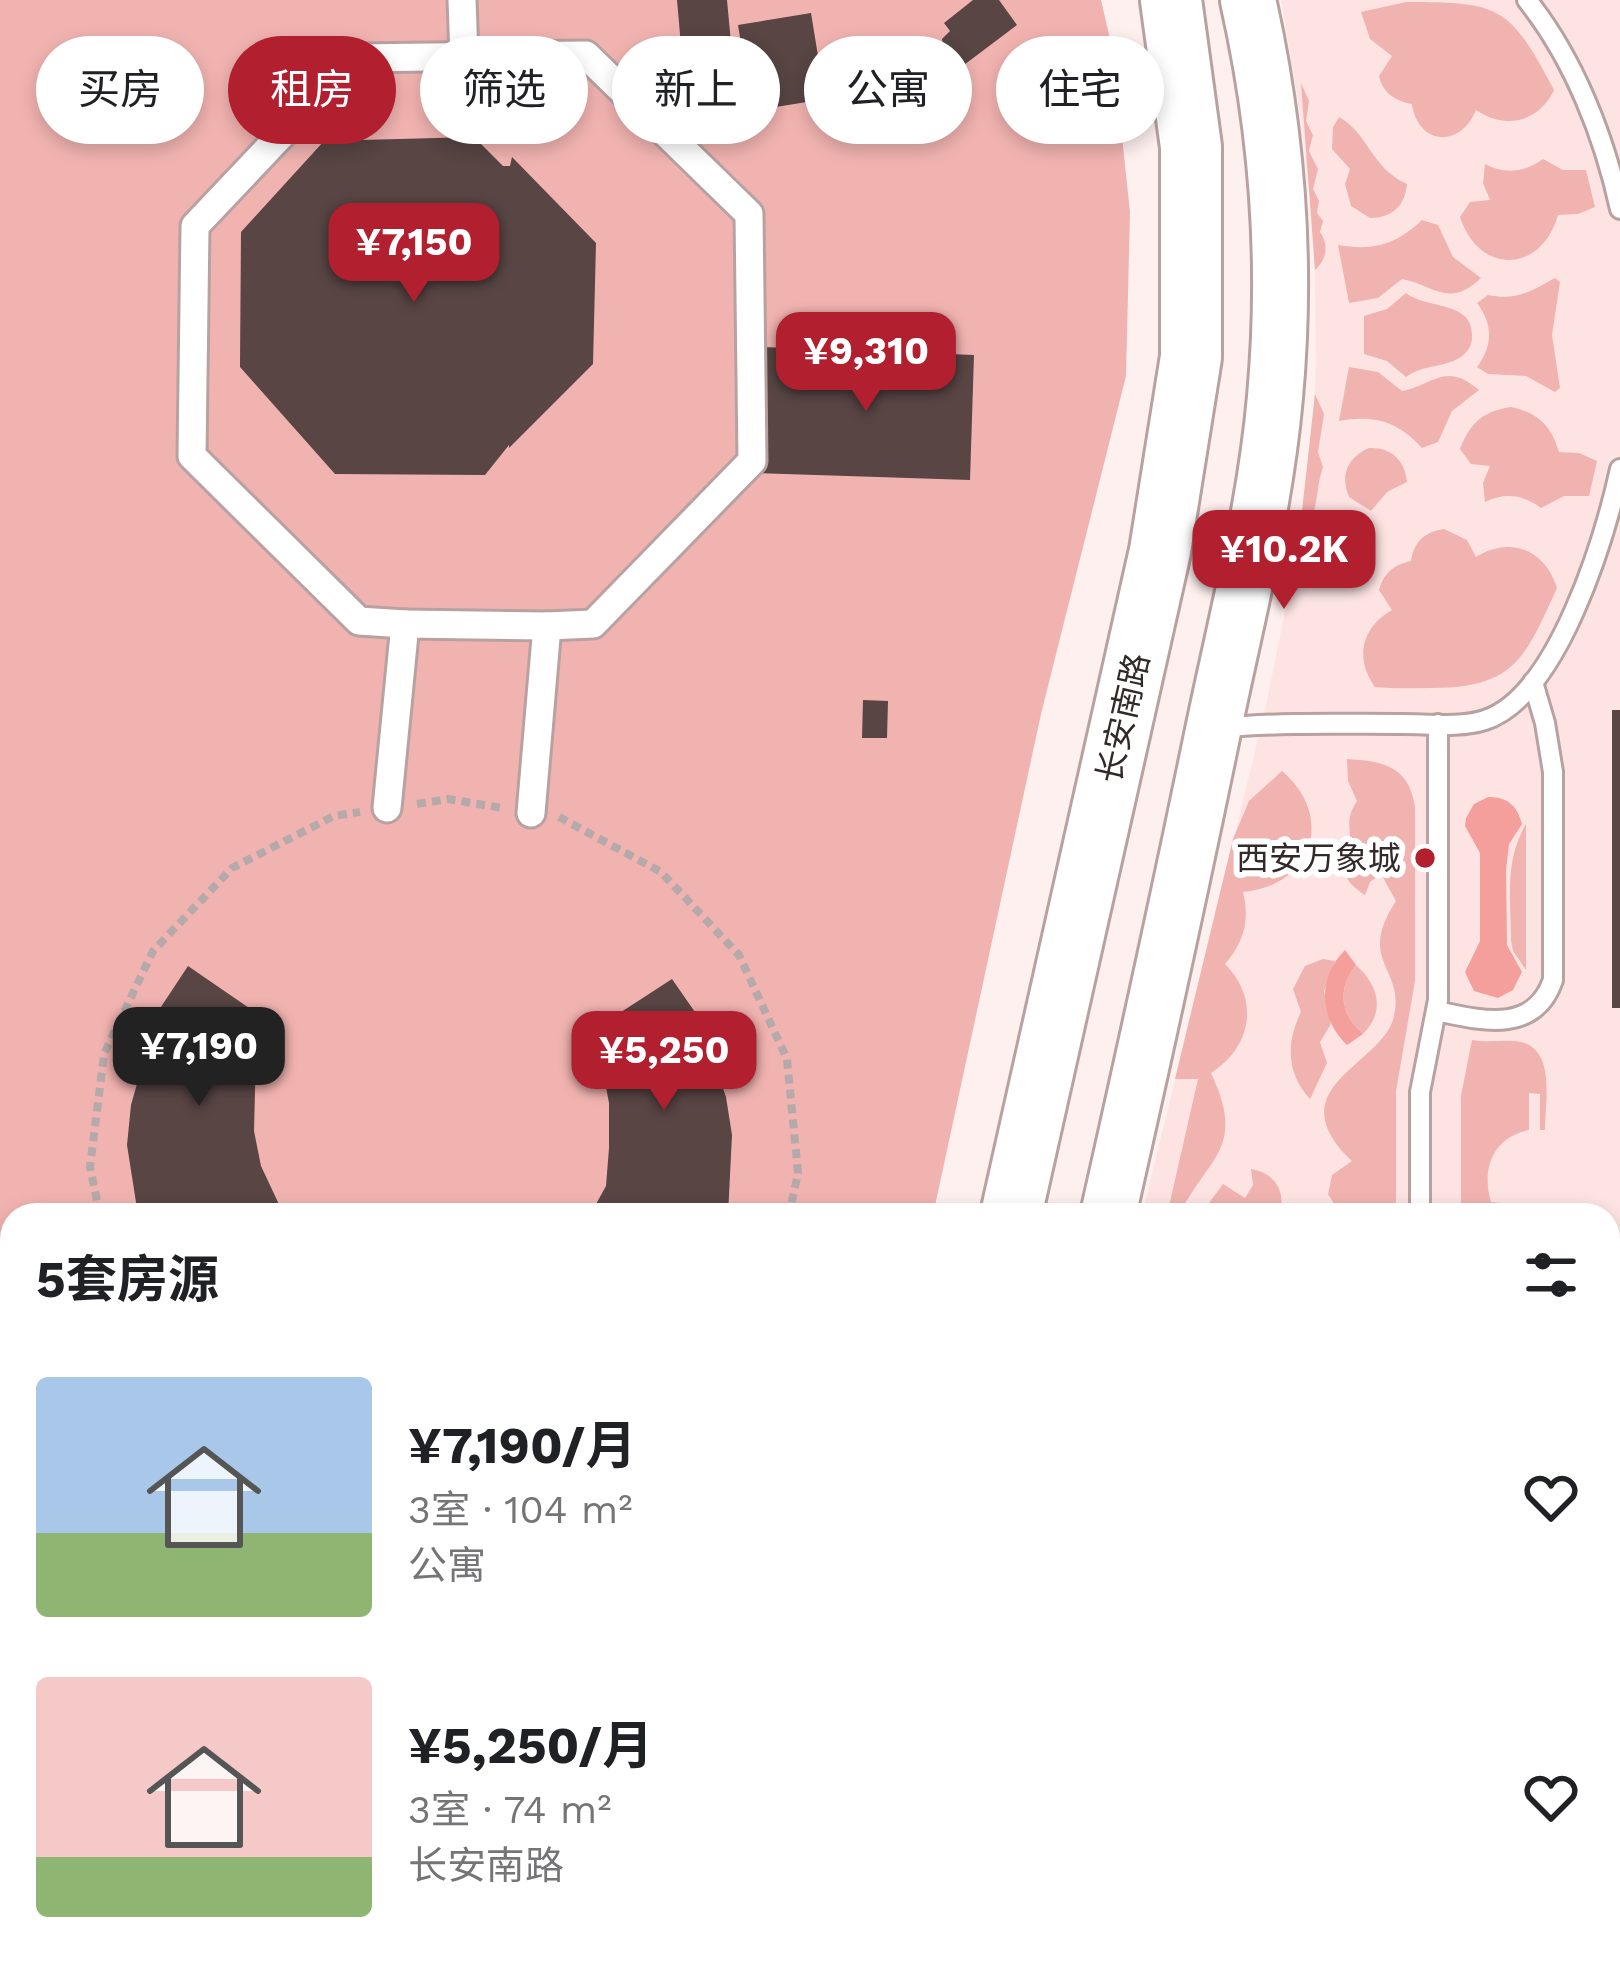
<!DOCTYPE html>
<html lang="zh">
<head>
<meta charset="utf-8">
<style>
	body { margin:0; font-family:"Work Sans","Noto Sans SC",sans-serif; background:#f2f2f2; color:#202124; height:100vh; display:flex; flex-direction:column; font-size:45px; white-space:nowrap }
	* { box-sizing:border-box; margin:0 }
	p { font-size:39px; color:#757577 }
	.icon { flex:none; width:66px; height:66px; fill:none; stroke:currentColor; stroke-width:2; stroke-linecap:round; stroke-linejoin:round }
	.map { position:relative; flex:1; overflow:hidden }
	.side { position:absolute; left:0px; top:1203px; width:1620px; height:768px; display:flex; flex-direction:column; background:#fff; border-radius:36px 36px 0 0; box-shadow:0 6px 18px #0003 }
	.side>* { flex:none }
	.banner { position:absolute; left:36px; top:36px; width:1548px; height:108px; display:flex; gap:24px }
	.price { position:absolute; translate:-50% -102px; padding:0 27px; border-radius:24px; background:#b21f2f; color:#fff; font-size:39px; line-height:78px; filter:drop-shadow(0 3px 6px #0008) }
	.price::after { content:''; position:absolute; left:50%; top:72px; width:36px; height:27px; margin-left:-18px; background:inherit; clip-path:polygon(0 0,100% 0,50% 100%) }
	.price.current { background:#222; color:#fff }
	ul { padding:0; list-style:none }
	li { display:flex; align-items:center; gap:36px; height:300px; padding:0 36px }
	li span { display:grid; place-items:center; flex:none; width:336px; height:240px; border-radius:12px; color:#555 }
	li>.icon { margin-inline-start:auto }
	span .icon { width:144px; height:144px; fill:#fffc; stroke-width:1 }
	li b { font-size:51px }
	h2 { display:flex; justify-content:space-between; align-items:center; height:144px; padding:0 36px; font-size:51px }
	.pill { padding:0 42px; border-radius:54px; background:#fff; box-shadow:0 6px 18px #0003; font-size:42px; line-height:108px }
	.pill.current { background:#b21f2f; color:#fff }
	.map>svg:first-child { display:block }
</style>
</head>
<body>
<div class="map">
<svg width="1620" height="1971" viewBox="0 0 1620 1971">
	<rect width="100%" height="100%" fill="#fef0ef"/>
	<polygon fill="#fde4e2" points="1281,0 1620,0 1620,1716 1608,1718 1608,1215 1142,1215 1265,710 1297,553 1310,468 1316,363 1314,237 1302,125"/>
	<g fill="#f1b3b0">
		<polygon points="0,0 1101,0 1113,52 1130,212 1126,376 1041,714 933,1215 12,1215 12,1437 0,1379"/>
		<path d="M1406,2C1500,2 1510,6 1554,90C1539,122 1505,130 1476,110C1461,148 1418,146 1412,104C1395,101 1383,93 1379,76L1392,56L1370,39L1361,12Z"/>
		<path d="M1301,83L1309,101L1306,121L1313,135L1309,151L1318,169L1313,189L1319,201L1317,213L1323,221L1320,232C1329,245 1327,259 1315,270Z"/>
		<path d="M1339,117C1370,135 1370,167 1407,184C1405,206 1392,218 1370,218L1351,206L1345,184L1350,169L1332,149L1333,127Z"/>
		<path d="M1543,159L1563,170H1586L1595,207L1578,214L1558,215C1542,273 1479,276 1460,217L1470,202L1490,200L1483,183L1485,164C1505,175 1525,172 1543,159Z"/>
		<path d="M1422,220L1438,225L1453,257L1481,278C1449,309 1434,285 1402,279L1378,298L1349,303L1338,245C1373,251 1396,245 1422,220Z"/>
		<path d="M1555,278L1560,282L1552,335L1560,388L1555,392L1526,376L1488,374L1477,367C1493,346 1493,324 1477,303L1488,295C1516,301 1532,291 1555,278Z"/>
		<path d="M1406,293C1426,309 1472,301 1472,334C1473,344 1468,353 1459,358C1443,368 1424,364 1406,377L1387,361L1364,354V316L1387,309Z"/>
		<path d="M1349,367L1378,372L1402,391C1434,385 1445,361 1479,390L1452,411L1438,442L1422,448C1397,421 1375,415 1339,421Z"/>
		<path d="M1315,394L1324,414L1318,452L1323,467C1316,487 1318,509 1308,527L1311,537L1305,545L1307,567L1294,583Z"/>
		<path d="M1511,407C1538,413 1551,425 1559,452L1579,453L1597,461L1589,496H1564L1541,508C1523,495 1506,492 1485,502L1483,483L1490,466L1471,464L1460,449C1470,423 1483,411 1511,407Z"/>
		<path d="M1369,448C1391,447 1405,460 1407,482L1387,492L1371,511L1349,497C1340,475 1347,458 1369,448Z"/>
		<path d="M1444,529L1467,540L1476,557C1510,536 1545,549 1557,588C1525,658 1515,688 1431,688C1412,688 1393,689 1375,687C1354,658 1362,627 1392,610L1379,590C1384,573 1393,565 1411,561C1414,542 1424,532 1444,529Z"/>
		<path d="M1347,759C1383,761 1409,766 1415,807V981L1396,1091V1215H1341L1328,1194L1332,1175L1352,1161C1274,1087 1384,1065 1394,1016C1405,967 1356,962 1396,901L1381,874L1370,882L1365,895C1333,874 1349,867 1350,841C1350,824 1346,818 1357,801L1348,781Z"/>
		<path d="M1282,771C1336,817 1312,886 1243,892C1250,921 1244,942 1225,964C1260,999 1252,1047 1211,1073C1247,1149 1208,1156 1179,1215H1167L1198,1079H1175L1233,839L1249,801Z"/>
		<path d="M1526,824V970L1513,951L1511,940C1511,897 1504,862 1526,824Z"/>
		<path d="M1323,959L1335,961L1324,991L1331,1024L1320,1042L1327,1063L1310,1099C1286,1072 1286,1043 1301,1012L1293,989L1305,966Z"/>
		<path d="M1356,965C1378,985 1386,1011 1363,1034C1340,1014 1337,989 1356,965Z"/>
		<path d="M1472,1040C1488,1043 1505,1039 1521,1042C1556,1050 1545,1103 1545,1130H1540V1094L1529,1093V1130C1493,1137 1481,1169 1491,1202L1511,1204L1522,1215H1443V1209L1461,1208V1096Z"/>
		<path d="M1251,1169C1275,1173 1286,1191 1280,1215H1200L1223,1184L1245,1198L1253,1185Z"/>
		<polygon points="1620,1522 1620,1645 1608,1680 1608,1530"/>
		<polygon points="126,1959 775,1959 772,1971 128,1971"/>
	</g>
	<g fill="#f49f9c">
		<path d="M1488,797C1507,797 1517,805 1522,824L1509,844L1506,870L1507,945L1522,972L1513,990L1498,998L1474,991L1465,972L1480,941V853L1465,826L1466,818L1474,804Z"/>
		<path d="M1345,950L1356,965C1337,989 1340,1014 1363,1034L1347,1045C1319,1018 1317,978 1345,950Z"/>
	</g>
	<g fill="#584544">
		<polygon points="677,0 727,0 734,75 684,80"/>
		<polygon points="973,0 999,0 1017,25 948,77 942,39 950,31 944,23"/>
		<polygon points="811,13 825,99 752,111 738,25"/>
		<polygon points="474,137 503,166 510,166 512,157 596,243 593,364 509,448 509,445 485,475 335,474 240,367 241,232 324,141"/>
		<polygon points="762,347 974,355 970,480 757,473"/>
		<polygon points="863,700 888,701 887,738 862,738"/>
		<rect x="1612" y="710" width="8" height="298"/>
		<polygon points="188,966 265,1019 256,1051 254,1131 261,1166 284,1215 138,1215 127,1145 131,1105 157,1013"/>
		<polygon points="672,979 697,1015 726,1097 732,1135 728,1215 590,1215 606,1186 609,1148 609,1103 595,1029"/>
		<polygon points="913,1208 913,1215 865,1215 865,1210"/>
	</g>
	<g fill="none" stroke-linecap="round" stroke-linejoin="round">
		<g stroke="#b8a2a1" stroke-width="24">
			<g id="service">
				<path d="M1527,0C1574,59 1604,136 1620,209"/>
				<path d="M1220,728C1281,722 1342,724 1403,724C1429,724 1460,728 1485,720C1558,696 1605,537 1620,469"/>
				<path d="M1436,1011C1480,1020 1534,1035 1553,980V772L1545,723L1533,682"/>
				<polyline points="1420,1215 1420,1092 1438,1000 1438,724"/>
			</g>
		</g>
		<g stroke="#b8a2a1" stroke-width="33">
			<g id="pedestrian">
				<polyline points="462,0 464,56"/>
				<polyline points="405,624 547,626"/>
				<polyline points="387,808 405,624 359,621 192,456 195,226 354,58 586,55 749,214 752,461 593,624 547,626 531,813"/>
			</g>
		</g>
		<g stroke="#b8a2a1" stroke-width="54">
			<polyline id="tertiary" points="1608,1824 1620,1823"/>
		</g>
		<g stroke="#b8a2a1" stroke-width="60">
			<g id="secondary">
				<path d="M1108,1215C1144,1056 1179,896 1212,736C1235,624 1265,511 1275,397C1287,265 1277,129 1248,0"/>
				<polyline points="937,1971 940,1959"/>
			</g>
		</g>
		<g stroke="#b8a2a1" stroke-width="66">
			<g id="primary">
				<polyline points="1011,1215 1160,551 1191,357 1191,147 1171,0"/>
				<polyline points="0,1644 12,1701"/>
				<polyline points="66,1959 68,1971"/>
				<polyline points="835,1971 838,1959"/>
			</g>
		</g>
		<g stroke="#b6a9a9" stroke-width="8" stroke-dasharray="9 6" stroke-linecap="butt">
			<polyline points="417,804 448,799 502,808"/>
			<polyline points="559,817 661,872 739,955 787,1059 798,1173 789,1215"/>
			<polyline points="100,1215 90,1167 104,1054 153,951 232,868 334,816 360,812"/>
			<polyline points="1608,1522 1620,1515"/>
			<polyline points="1608,1716 1620,1666"/>
		</g>
		<use href="#service" stroke="#fff" stroke-width="18"/>
		<use href="#pedestrian" stroke="#fff" stroke-width="27"/>
		<use href="#tertiary" stroke="#fff" stroke-width="48"/>
		<use href="#secondary" stroke="#fff" stroke-width="54"/>
		<use href="#primary" stroke="#fff" stroke-width="60"/>
	</g>
	<circle fill="#b21f2f" stroke="#fff" stroke-width="4.5" cx="1425" cy="858" r="12"/>
	<g text-anchor="middle" dominant-baseline="central" stroke-width="12" stroke-linejoin="round" paint-order="stroke">
		<g font-size="33" fill="#322929" stroke="#fff">
			<text transform="translate(1123 718) rotate(-77)">长安南路</text>
		</g>
		<g font-size="33" fill="#322929" stroke="#fff" text-anchor="end">
			<text x="1401" y="858">西安万象城</text>
		</g>
	</g>
</svg>
<b class="price" style="left:414px;top:305px">¥7,150</b>
<b class="price" style="left:866px;top:414px">¥9,310</b>
<b class="price" style="left:1284px;top:612px">¥10.2K</b>
<b class="price current" style="left:199px;top:1109px">¥7,190</b>
<b class="price" style="left:664px;top:1113px">¥5,250</b>
<div class="banner">
<a class="pill">买房</a>
<a class="pill current">租房</a>
<a class="pill">筛选</a>
<a class="pill">新上</a>
<a class="pill">公寓</a>
<a class="pill">住宅</a>
</div>
<section class="side">
<h2>5套房源<svg class="icon" aria-label="filters" viewBox="0 0 24 24"><path d="M4 7h16M4 17h16"/><circle cx="9" cy="7" r="2"/><circle cx="15" cy="17" r="2"/></svg></h2>
<ul>
<li><span style="background:linear-gradient(#a9c7e8 65%,#8fb573 0)"><svg class="icon" aria-label="home" viewBox="0 0 24 24"><path d="M3 11l9-7 9 7M6 9v11h12V9"/></svg></span><div><b>¥7,190/月</b><p>3室 · 104 m²</p><p>公寓</p></div><svg class="icon" aria-label="heart" viewBox="0 0 24 24"><path d="M12 20l-8-8c-3-5 5-10 8-4 3-6 11-1 8 4z"/></svg></li>
<li><span style="background:linear-gradient(#f6c9c9 75%,#8fb573 0)"><svg class="icon" aria-label="home" viewBox="0 0 24 24"><path d="M3 11l9-7 9 7M6 9v11h12V9"/></svg></span><div><b>¥5,250/月</b><p>3室 · 74 m²</p><p>长安南路</p></div><svg class="icon" aria-label="heart" viewBox="0 0 24 24"><path d="M12 20l-8-8c-3-5 5-10 8-4 3-6 11-1 8 4z"/></svg></li>
</ul>
</section>
</div>
</body>
</html>
